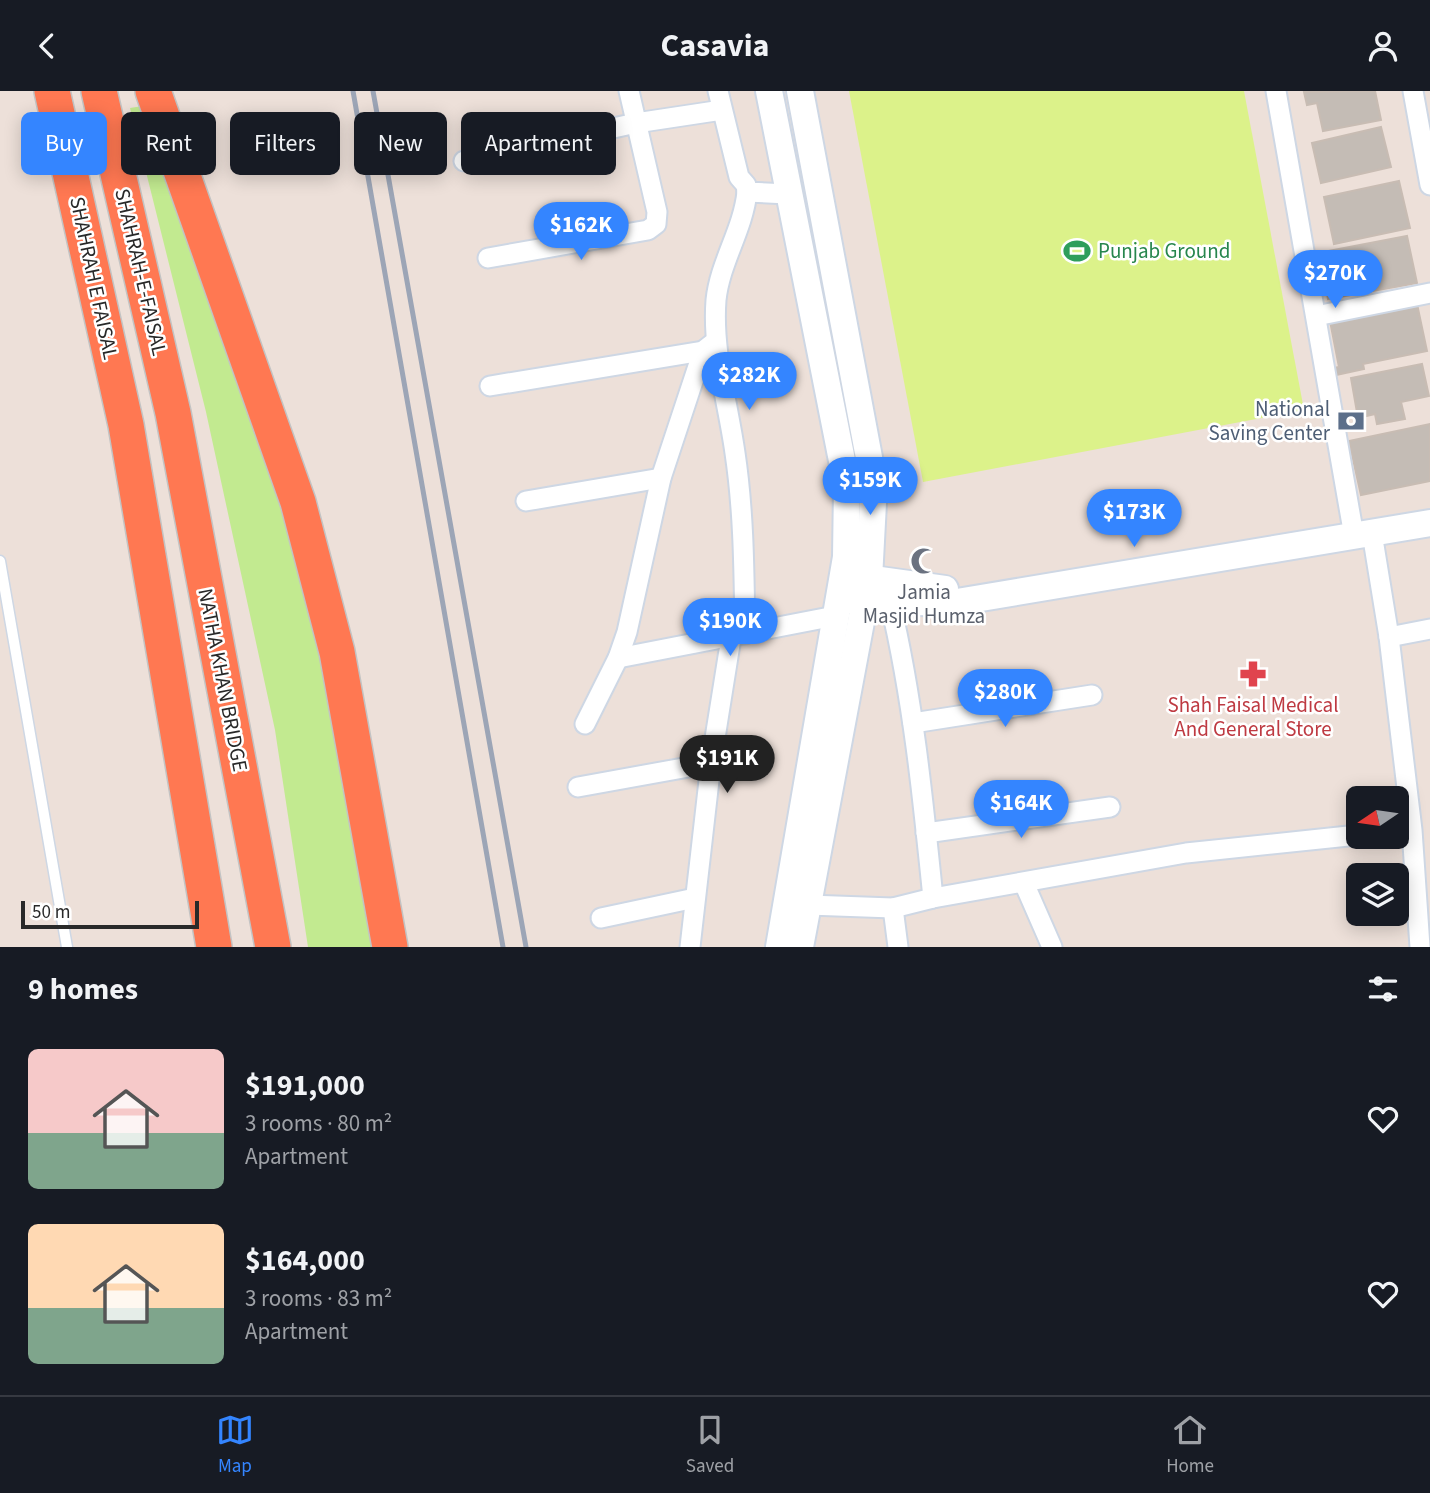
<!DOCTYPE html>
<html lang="en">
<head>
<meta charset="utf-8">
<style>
	body { margin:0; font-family:"Source Sans 3",sans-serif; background:#20242c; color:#f1f3f6; height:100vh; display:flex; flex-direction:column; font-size:26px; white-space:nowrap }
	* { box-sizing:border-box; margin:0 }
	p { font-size:23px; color:#9ea1a6 }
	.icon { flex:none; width:38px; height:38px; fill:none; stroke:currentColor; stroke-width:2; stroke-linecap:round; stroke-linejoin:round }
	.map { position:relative; height:856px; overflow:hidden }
	.sheet { display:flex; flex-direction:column; background:#171b24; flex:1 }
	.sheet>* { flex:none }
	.guide { position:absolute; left:21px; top:21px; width:700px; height:63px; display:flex; gap:14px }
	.needle { width:46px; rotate:257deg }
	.controls { position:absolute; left:1346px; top:695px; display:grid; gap:14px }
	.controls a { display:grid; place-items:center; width:63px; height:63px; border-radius:10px; background:#171b24; box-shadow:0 4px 18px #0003; font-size:35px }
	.scale { position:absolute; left:21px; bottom:18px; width:178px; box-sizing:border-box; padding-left:7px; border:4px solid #292929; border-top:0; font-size:19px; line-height:24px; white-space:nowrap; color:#292929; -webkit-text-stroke:5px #fff; paint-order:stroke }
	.price { position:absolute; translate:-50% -60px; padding:0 16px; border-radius:24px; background:#3485ff; color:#fff; font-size:23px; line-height:46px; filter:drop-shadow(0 2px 4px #0008) }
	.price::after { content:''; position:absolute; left:50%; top:42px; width:21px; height:16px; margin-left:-10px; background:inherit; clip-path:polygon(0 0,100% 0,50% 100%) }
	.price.on { background:#222; color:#fff }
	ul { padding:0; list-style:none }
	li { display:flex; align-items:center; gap:21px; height:175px; padding:0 28px }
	li span { display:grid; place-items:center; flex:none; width:196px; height:140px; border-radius:10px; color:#555 }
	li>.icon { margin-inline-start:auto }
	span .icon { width:84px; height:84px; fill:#fffc; stroke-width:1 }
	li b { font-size:30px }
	h2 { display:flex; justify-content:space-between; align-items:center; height:84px; padding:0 28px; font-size:30px }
	.tag { padding:0 24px; border-radius:10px; background:#171b24; box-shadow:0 4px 18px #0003; font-size:24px; line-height:63px }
	.tag.on { background:#3485ff; color:#fff }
	header { display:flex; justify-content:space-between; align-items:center; height:91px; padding:0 28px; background:#171b24; font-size:32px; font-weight:700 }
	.dock { display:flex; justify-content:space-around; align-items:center; height:98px; border-top:2px solid #363941; background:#171b24; font-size:19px; color:#9ea1a6 }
	.dock a { display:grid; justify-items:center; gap:4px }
	.dock .on { color:#3485ff }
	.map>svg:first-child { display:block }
</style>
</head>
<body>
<header><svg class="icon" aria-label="back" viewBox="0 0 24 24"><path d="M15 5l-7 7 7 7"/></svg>Casavia<svg class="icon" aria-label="person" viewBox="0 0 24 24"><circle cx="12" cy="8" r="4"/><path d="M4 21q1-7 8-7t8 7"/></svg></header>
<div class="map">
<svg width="1430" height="856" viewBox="0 0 1430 856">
	<rect width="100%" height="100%" fill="#ede0d9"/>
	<polygon fill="#c2ea90" points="149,14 330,568 379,856 308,856 275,639 206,321 130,17"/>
	<polygon fill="#dcf28a" points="849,0 1244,0 1304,319 923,391"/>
	<g fill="#c4bcb5" stroke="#c8bcb3" stroke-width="2">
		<polygon points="1375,0 1381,29 1323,40 1317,12 1307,14 1304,1"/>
		<polygon points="1381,36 1391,76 1321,92 1312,52"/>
		<polygon points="1399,90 1410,137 1334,153 1324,106"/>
		<polygon points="1407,145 1417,192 1328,208 1325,191 1329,190 1323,161"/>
		<polygon points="1417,213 1427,260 1363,273 1364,278 1336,284 1334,277 1339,276 1330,230"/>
		<polygon points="1422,273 1429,305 1401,311 1405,328 1377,333 1375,323 1358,327 1351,287"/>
		<polygon points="1430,333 1430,390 1361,404 1349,350"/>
	</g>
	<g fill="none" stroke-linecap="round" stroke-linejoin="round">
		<g stroke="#ced7e4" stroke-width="13">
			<polyline id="lane" points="0,470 67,856"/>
		</g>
		<g stroke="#ced7e4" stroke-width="23">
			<g id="street">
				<polyline points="718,0 739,86 746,94 747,101 788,103"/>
				<polyline points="1276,0 1354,445"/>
				<polyline points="1413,0 1430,94"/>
				<polyline points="464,70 636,32 722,19"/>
				<polyline points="488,167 648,139 656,133 657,121 629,0"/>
				<polyline points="1316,225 1430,202"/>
				<polyline points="490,295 703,260 712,253"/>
				<polyline points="526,410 661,387"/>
				<polyline points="1372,442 1389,546 1412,739 1420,856"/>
				<path d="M890,511C913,608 923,708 933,807"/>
				<path d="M745,543C744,483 744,422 735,362C728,312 712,260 716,209C720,171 743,139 747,101"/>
				<polyline points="1389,546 1430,538"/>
				<polyline points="618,567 835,525"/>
				<polyline points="913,632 1092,604"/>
				<polyline points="585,633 618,567 627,541 661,387 703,260"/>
				<polyline points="578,696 711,672"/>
				<polyline points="926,742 1110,716"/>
				<polyline points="1024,792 1052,856"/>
				<polyline points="808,814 893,817 933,807 1186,762 1358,744"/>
				<polyline points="893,817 898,856"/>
				<polyline points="601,827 695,807"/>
				<polyline points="690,856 711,672 731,547"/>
			</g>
		</g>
		<g stroke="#ced7e4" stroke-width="30">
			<g id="secondary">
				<polyline points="769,0 847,395 846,466 779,856"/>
				<polyline points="851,485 945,498"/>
				<polyline points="851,509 951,512 1430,432"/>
				<polyline points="800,856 869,488 874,393 800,0"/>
			</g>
		</g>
		<g stroke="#c3c3c3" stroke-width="38">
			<g id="highway">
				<polyline points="52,0 126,334 214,856"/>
				<polyline points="99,0 173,322 273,856"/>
				<polyline points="153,0 298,411 337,561 390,856"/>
			</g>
		</g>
		<use href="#lane" stroke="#fff" stroke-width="10"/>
		<use href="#street" stroke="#fff" stroke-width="19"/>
		<use href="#secondary" stroke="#fff" stroke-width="26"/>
		<use href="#highway" stroke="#ff7852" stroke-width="35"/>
		<g stroke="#9ca5b6" stroke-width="5">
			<polyline points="353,0 503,856"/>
			<polyline points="373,0 526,856"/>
		</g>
	</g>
	<defs>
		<g id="stadium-bare" transform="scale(2.1)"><path d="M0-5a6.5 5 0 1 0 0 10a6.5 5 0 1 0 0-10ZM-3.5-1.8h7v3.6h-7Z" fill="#2e9e5b" stroke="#fff" stroke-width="2.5" paint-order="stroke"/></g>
		<g id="bank-bare" transform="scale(2.1)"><path d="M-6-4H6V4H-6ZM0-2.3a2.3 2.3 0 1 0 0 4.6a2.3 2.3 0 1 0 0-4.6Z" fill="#5c6f8a" stroke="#fff" stroke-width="2.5" paint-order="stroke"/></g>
		<g id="mosque-bare" transform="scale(2.1)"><path d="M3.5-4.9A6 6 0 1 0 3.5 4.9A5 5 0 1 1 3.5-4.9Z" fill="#6b7280" stroke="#fff" stroke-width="2.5" paint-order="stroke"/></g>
		<g id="pharmacy-bare" transform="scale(2.1)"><path d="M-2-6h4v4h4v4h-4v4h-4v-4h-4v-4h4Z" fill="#e0444e" stroke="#fff" stroke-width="2.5" paint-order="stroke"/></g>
	</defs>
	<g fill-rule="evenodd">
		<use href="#stadium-bare" x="1077" y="160"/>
		<use href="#bank-bare" x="1351" y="330"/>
		<use href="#mosque-bare" x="924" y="470"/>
		<use href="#pharmacy-bare" x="1253" y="583"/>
	</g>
	<g text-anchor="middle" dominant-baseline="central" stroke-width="5" stroke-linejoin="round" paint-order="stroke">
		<g font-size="21" fill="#27864d" stroke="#fff" text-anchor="start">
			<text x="1098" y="160">Punjab Ground</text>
		</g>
		<g font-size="21" fill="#292929" stroke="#fff">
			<text transform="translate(141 181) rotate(77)">SHAHRAH-E-FAISAL</text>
			<text transform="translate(94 187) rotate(78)">SHAHRAH E FAISAL</text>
			<text transform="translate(223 589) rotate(79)">NATHA KHAN BRIDGE</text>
		</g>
		<g font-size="21" fill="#4e5e75" stroke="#fff" text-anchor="end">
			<text x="1330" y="318">National<tspan x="1330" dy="24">Saving Center</tspan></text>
		</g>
		<g font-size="21" fill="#5b616d" stroke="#fff">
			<text x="924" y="501">Jamia<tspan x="924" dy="24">Masjid Humza</tspan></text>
		</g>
		<g font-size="21" fill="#be3a42" stroke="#fff">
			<text x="1253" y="614">Shah Faisal Medical<tspan x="1253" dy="24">And General Store</tspan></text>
		</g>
	</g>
</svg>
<div class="controls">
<a><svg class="needle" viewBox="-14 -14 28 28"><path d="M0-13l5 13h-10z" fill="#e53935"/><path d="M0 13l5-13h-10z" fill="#9ea1a6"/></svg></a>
<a><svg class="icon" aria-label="layers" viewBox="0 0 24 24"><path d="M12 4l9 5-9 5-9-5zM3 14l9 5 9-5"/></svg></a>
</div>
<div class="scale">50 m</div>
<b class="price" style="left:581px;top:171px">$162K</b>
<b class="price" style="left:1335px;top:219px">$270K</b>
<b class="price" style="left:749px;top:321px">$282K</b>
<b class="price" style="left:870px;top:426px">$159K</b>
<b class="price" style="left:1134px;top:458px">$173K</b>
<b class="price" style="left:730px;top:567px">$190K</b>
<b class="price" style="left:1005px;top:638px">$280K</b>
<b class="price on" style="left:727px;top:704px">$191K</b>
<b class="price" style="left:1021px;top:749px">$164K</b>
<div class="guide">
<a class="tag on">Buy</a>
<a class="tag">Rent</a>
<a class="tag">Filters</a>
<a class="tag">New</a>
<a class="tag">Apartment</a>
</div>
</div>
<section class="sheet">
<h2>9 homes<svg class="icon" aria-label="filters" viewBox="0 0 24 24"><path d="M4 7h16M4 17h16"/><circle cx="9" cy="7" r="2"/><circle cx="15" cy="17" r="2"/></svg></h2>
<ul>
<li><span style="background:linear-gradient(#f6c9c9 60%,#7fa58c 0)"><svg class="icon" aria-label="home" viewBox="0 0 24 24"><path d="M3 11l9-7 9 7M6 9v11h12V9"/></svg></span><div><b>$191,000</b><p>3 rooms · 80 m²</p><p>Apartment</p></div><svg class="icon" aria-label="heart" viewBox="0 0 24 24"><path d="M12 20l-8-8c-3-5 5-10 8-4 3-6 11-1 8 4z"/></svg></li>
<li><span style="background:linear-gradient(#ffd9b3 60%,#7fa58c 0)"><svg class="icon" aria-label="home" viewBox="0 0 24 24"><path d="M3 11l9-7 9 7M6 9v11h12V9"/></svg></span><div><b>$164,000</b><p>3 rooms · 83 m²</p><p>Apartment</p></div><svg class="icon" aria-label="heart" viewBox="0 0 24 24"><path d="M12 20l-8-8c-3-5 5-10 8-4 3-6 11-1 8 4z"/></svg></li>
</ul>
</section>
<nav class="dock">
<a class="on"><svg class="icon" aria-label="map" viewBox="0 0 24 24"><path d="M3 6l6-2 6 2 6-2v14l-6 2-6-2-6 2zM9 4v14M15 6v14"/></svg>Map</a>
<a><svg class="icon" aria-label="saved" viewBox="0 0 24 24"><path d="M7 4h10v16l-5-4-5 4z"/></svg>Saved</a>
<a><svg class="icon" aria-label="home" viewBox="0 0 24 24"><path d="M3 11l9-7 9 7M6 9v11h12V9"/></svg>Home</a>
</nav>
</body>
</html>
